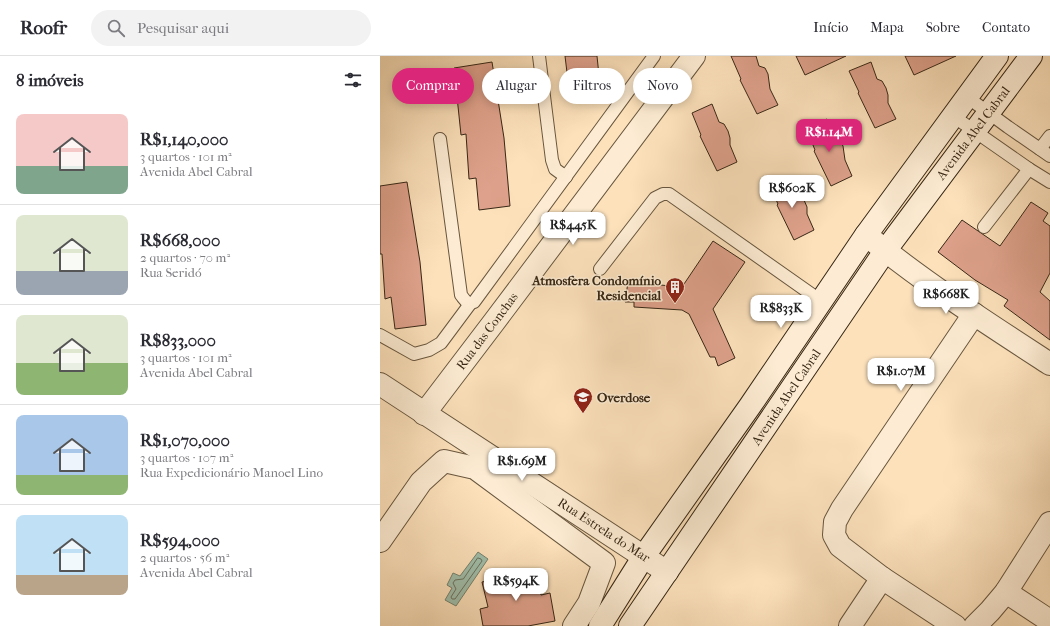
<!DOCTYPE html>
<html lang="pt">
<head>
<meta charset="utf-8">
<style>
	body { margin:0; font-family:"IM FELL French Canon",serif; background:#f2f2f3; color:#2b2b33; height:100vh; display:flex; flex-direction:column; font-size:15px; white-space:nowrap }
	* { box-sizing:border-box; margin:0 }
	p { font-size:13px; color:#7c7c81 }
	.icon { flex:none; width:22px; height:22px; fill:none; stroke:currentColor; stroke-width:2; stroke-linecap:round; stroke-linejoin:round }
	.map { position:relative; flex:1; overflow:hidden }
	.panel { display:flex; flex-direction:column; background:#fff; width:380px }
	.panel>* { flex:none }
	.banner { position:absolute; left:12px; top:12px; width:380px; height:36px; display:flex; gap:8px }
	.price { position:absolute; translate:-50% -34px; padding:0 9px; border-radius:8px; background:#fff; color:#222; font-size:13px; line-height:26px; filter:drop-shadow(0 1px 2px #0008) }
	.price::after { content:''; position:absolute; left:50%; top:24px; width:12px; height:9px; margin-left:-6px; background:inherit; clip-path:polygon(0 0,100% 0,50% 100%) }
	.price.selected { background:#db2777; color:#fff }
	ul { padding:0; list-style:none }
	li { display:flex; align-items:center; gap:12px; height:100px; padding:0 16px }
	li+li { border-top:1px solid #e1e1e2 }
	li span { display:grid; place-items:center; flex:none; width:112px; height:80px; border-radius:8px; color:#555 }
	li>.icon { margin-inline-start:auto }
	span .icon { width:48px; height:48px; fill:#fffc; stroke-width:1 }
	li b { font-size:17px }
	h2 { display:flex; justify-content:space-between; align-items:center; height:48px; padding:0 16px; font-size:17px }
	.pill { padding:0 14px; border-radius:18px; background:#fff; box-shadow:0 2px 10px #0003; font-size:14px; line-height:36px }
	.pill.selected { background:#db2777; color:#fff }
	header { display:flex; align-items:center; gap:24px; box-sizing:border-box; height:56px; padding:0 20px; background:#fff; border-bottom:1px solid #e1e1e2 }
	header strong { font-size:19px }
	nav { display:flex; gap:22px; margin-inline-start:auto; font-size:14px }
	.search { width:280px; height:36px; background:#f2f2f3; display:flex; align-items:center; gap:10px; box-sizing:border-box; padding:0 14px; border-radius:22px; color:#7c7c81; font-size:15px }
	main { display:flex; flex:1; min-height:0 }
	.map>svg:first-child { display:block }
</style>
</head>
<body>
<header>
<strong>Roofr</strong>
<div class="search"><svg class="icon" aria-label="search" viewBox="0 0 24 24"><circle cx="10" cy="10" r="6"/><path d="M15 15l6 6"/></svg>Pesquisar aqui</div>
<nav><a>Início</a><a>Mapa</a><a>Sobre</a><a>Contato</a></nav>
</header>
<main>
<section class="panel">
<h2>8 imóveis<svg class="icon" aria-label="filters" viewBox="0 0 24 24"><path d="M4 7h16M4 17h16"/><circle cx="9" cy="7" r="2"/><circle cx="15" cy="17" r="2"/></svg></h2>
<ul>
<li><span style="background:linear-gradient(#f6c9c9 65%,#7fa58c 0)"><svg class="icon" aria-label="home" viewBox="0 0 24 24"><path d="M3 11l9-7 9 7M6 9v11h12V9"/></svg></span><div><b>R$1,140,000</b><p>3 quartos · 101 m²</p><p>Avenida Abel Cabral</p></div></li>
<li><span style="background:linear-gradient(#dfe7d0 70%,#9aa5b1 0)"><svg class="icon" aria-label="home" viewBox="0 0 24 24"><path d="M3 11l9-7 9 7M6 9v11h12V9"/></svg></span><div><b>R$668,000</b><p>2 quartos · 70 m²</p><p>Rua Seridó</p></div></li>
<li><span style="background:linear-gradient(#dfe7d0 60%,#8fb573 0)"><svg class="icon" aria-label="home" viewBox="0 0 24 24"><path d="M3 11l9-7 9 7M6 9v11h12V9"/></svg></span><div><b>R$833,000</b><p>3 quartos · 101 m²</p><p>Avenida Abel Cabral</p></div></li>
<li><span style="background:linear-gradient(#a9c7e8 75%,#8fb573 0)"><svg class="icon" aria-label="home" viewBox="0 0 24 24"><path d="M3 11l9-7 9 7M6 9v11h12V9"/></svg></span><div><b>R$1,070,000</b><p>3 quartos · 107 m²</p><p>Rua Expedicionário Manoel Lino</p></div></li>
<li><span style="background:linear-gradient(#bfe0f5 75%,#b9a48a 0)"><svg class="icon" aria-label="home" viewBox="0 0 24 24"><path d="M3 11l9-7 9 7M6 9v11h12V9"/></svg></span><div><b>R$594,000</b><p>2 quartos · 56 m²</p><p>Avenida Abel Cabral</p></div></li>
</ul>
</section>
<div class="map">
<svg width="670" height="570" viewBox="0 0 670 570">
	<rect width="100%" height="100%" fill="#fce1bb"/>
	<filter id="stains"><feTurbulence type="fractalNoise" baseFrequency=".005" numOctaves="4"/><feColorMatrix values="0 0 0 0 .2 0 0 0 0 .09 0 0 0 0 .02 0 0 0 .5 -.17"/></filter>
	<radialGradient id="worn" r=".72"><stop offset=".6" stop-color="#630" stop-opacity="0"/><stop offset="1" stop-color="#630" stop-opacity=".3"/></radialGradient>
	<polygon fill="#a0beaa" stroke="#76826e" points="98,496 108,503 76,550 65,544 72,532 67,529 73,517 80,520"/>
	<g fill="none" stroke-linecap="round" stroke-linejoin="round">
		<polygon stroke="#6c7260" stroke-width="1" points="98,502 101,503 102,505 75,543 72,543 71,541 76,533 73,527 75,524 83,523"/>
	</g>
	<g fill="#dea18b" stroke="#372715">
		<polygon points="185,0 217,0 220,29 189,33"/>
		<polygon points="351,0 376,0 379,10 385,12 388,18 390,33 398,49 377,58 360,24 361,23"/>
		<polygon points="416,0 466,0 425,19"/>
		<polygon points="525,0 576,0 534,19"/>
		<polygon points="112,6 124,82 130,150 99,154 96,122 89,123 86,78 81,79 74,12"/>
		<polygon points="491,6 497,23 502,25 506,32 508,39 508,47 516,63 495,72 478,37 479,36 469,15"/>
		<polygon points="332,48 339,66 344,68 348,75 350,82 350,89 357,106 337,115 320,80 321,79 312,57"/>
		<polygon points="447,63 453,81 459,83 463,90 465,104 472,120 451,130 434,95 435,94 426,72"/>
		<polygon points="386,122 421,137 427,151 427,158 434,174 414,184 397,149 398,148"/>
		<polygon points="27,126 40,206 46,269 15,273 11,241 5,243 2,198 0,198 0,130"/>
		<polygon points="651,146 668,157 663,165 670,170 670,217 660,236 670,245 670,284 624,250 628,244 595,224 558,196 582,164 620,190"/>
		<polygon points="333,185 365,206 333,253 355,302 338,310 335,301 330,301 309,258 302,254 254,251 254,246 245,246 248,226 302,231"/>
		<polygon points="157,514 161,539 170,537 175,565 148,570 103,570 100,553 108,551 102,526"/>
	</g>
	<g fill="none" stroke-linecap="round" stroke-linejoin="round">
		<g stroke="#68563e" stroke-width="14">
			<g id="lane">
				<polyline points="159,0 172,104 175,113 186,121"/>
				<polyline points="587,41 628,71 670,100"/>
				<polyline points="573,60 649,113 670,126"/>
				<path d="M60,83L81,239C85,244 87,249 94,246L274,0"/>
				<polyline points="660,93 670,80"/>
				<polyline points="604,171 649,113"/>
				<polyline points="220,213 275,142 283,138 289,138 441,245"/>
				<polyline points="0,279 34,298 49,294 61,287 90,248"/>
			</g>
		</g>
		<g stroke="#68563e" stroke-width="24">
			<g id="street">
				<path d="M486,179C543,226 607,267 670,308"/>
				<polyline points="0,328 287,516"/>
				<polyline points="44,358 114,266 314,0"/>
				<polyline points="0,485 41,426 64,405 95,412 224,507 209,547 194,570"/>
				<polyline points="626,536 670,565"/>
				<polyline points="470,570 502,522"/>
				<polyline points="575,570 502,522 460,490 454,479 455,466 462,453 594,258"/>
				<polyline points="595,570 610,555 626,536 670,467"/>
			</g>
		</g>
		<g stroke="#372715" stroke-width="24">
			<g id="secondary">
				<polyline points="220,570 264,500 370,350 486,179 617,0"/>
				<polyline points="250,570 505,195 651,0"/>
			</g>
		</g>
		<use href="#lane" stroke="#fdecd3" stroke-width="12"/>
		<use href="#street" stroke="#fdecd3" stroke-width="22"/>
		<use href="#secondary" stroke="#fdecd3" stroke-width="22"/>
	</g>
	<defs>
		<g id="building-pin" transform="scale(1)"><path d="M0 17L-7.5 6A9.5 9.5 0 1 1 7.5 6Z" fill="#8f2418" stroke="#fdecd3"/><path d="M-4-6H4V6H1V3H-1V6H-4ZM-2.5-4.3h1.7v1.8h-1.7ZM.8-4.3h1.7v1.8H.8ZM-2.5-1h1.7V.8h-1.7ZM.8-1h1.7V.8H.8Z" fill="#fff"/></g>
		<g id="school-pin" transform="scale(1)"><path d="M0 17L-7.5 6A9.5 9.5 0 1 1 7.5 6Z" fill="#8f2418" stroke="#fdecd3"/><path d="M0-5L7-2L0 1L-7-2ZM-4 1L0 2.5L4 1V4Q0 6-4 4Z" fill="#fff"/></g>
	</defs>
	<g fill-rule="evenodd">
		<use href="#building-pin" x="295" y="231"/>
		<use href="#school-pin" x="203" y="341"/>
	</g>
	<g text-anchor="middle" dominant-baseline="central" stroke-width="3" stroke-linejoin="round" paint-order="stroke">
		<g font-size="13" fill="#372715" stroke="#fdecd3">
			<text transform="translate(593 77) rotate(-53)">Avenida Abel Cabral</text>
			<text transform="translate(107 275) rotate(-53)">Rua das Conchas</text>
			<text transform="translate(406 341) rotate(-56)">Avenida Abel Cabral</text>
			<text transform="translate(224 474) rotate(33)">Rua Estrela do Mar</text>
		</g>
		<g font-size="13" font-weight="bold" fill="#372715" stroke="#fdecd3" text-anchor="end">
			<text x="281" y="224">Atmosfera Condomínio<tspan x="281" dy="15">Residencial</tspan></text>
			<text x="217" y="341" text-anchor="start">Overdose</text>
		</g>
	</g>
	<rect width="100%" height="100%" filter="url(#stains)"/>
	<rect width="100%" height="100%" fill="url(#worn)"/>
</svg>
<b class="price selected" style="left:449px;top:97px">R$1.14M</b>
<b class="price" style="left:412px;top:153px">R$602K</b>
<b class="price" style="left:193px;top:190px">R$445K</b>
<b class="price" style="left:566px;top:259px">R$668K</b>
<b class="price" style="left:401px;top:273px">R$833K</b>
<b class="price" style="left:521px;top:336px">R$1.07M</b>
<b class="price" style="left:142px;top:426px">R$1.69M</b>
<b class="price" style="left:136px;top:546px">R$594K</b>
<div class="banner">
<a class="pill selected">Comprar</a>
<a class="pill">Alugar</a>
<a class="pill">Filtros</a>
<a class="pill">Novo</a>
</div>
</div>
</main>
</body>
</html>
